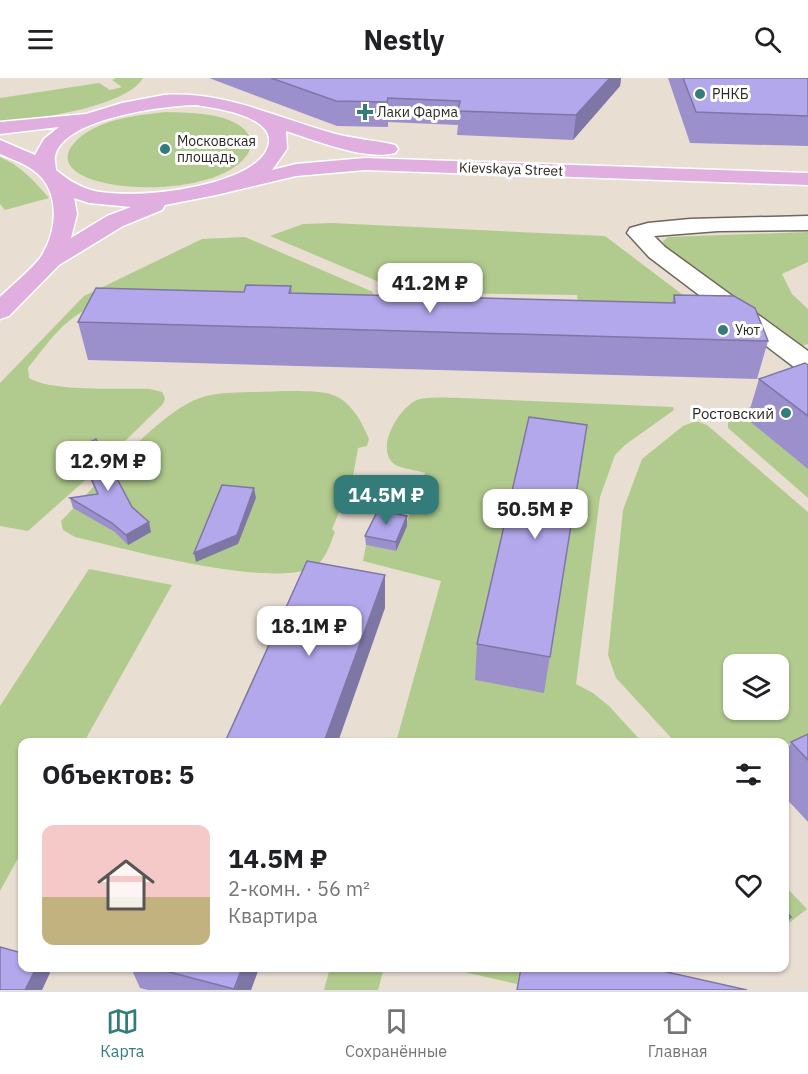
<!DOCTYPE html>
<html lang="ru">
<head>
<meta charset="utf-8">
<style>
	body { margin:0; font-family:"IBM Plex Sans",sans-serif; background:#f2f2f2; color:#202124; height:100vh; display:flex; flex-direction:column; font-size:22px; white-space:nowrap }
	* { box-sizing:border-box; margin:0 }
	p { font-size:20px; color:#757577 }
	.icon { flex:none; width:33px; height:33px; fill:none; stroke:currentColor; stroke-width:2; stroke-linecap:round; stroke-linejoin:round }
	.map { position:relative; flex:1; overflow:hidden }
	.details { position:absolute; left:18px; top:660px; width:771px; height:234px; display:flex; flex-direction:column; background:#fff; border-radius:12px; box-shadow:0 2px 4px #0004 }
	.details>* { flex:none }
	.controls { position:absolute; left:723px; top:576px; display:grid; gap:12px }
	.controls a { display:grid; place-items:center; width:66px; height:66px; border-radius:12px; background:#fff; box-shadow:0 2px 4px #0004; font-size:30px }
	.price { position:absolute; translate:-50% -51px; padding:0 14px; border-radius:12px; background:#fff; color:#222; font-size:20px; line-height:39px; filter:drop-shadow(0 2px 3px #0008) }
	.price::after { content:''; position:absolute; left:50%; top:36px; width:18px; height:14px; margin-left:-9px; background:inherit; clip-path:polygon(0 0,100% 0,50% 100%) }
	.price.current { background:#337c7a; color:#fff }
	ul { padding:0; list-style:none }
	li { display:flex; align-items:center; gap:18px; height:150px; padding:0 24px }
	li+li { border-top:2px solid #e0e0e0 }
	li span { display:grid; place-items:center; flex:none; width:168px; height:120px; border-radius:12px; color:#555 }
	li>.icon { margin-inline-start:auto }
	span .icon { width:72px; height:72px; fill:#fffc; stroke-width:1 }
	li b { font-size:26px }
	h2 { display:flex; justify-content:space-between; align-items:center; height:72px; padding:0 24px; font-size:26px }
	header { display:flex; justify-content:space-between; align-items:center; height:78px; padding:0 24px; background:#fff; font-size:27px; font-weight:700 }
	.tab-bar { display:flex; justify-content:space-around; align-items:center; height:84px; border-top:2px solid #e0e0e0; background:#fff; font-size:16px; color:#757577 }
	.tab-bar a { display:grid; justify-items:center; gap:3px }
	.tab-bar .current { color:#337c7a }
	.map>svg:first-child { display:block }
</style>
</head>
<body>
<header><svg class="icon" aria-label="menu" viewBox="0 0 24 24"><path d="M4 6h16M4 12h16M4 18h16"/></svg>Nestly<svg class="icon" aria-label="search" viewBox="0 0 24 24"><circle cx="10" cy="10" r="6"/><path d="M15 15l6 6"/></svg></header>
<div class="map">
<svg width="808" height="912" viewBox="0 0 808 912">
	<rect width="100%" height="100%" fill="#e9ded2"/>
	<g fill="#b1cb8e" fill-rule="evenodd">
		<path d="M116,0H143C125,30 33,41 0,45V20L99,5L110,12L122,9L112,2Z"/>
		<path d="M167,34C191,35 226,34 245,52C252,60 253,68 247,77C211,129 24,114 77,62C99,41 137,37 167,34Z"/>
		<path d="M0,79C20,87 35,104 49,120L5,132L0,126Z"/>
		<polygon points="332,145 605,158 699,229 580,234 577,217 424,215 422,205 379,204 270,158 303,146"/>
		<polygon points="808,154 808,184 782,196 792,216 808,231 808,266 802,268 666,173 663,163 668,159"/>
		<path d="M245,159L373,214L374,229L97,227C65,238 48,265 28,290L29,300C51,314 121,310 150,311L162,314L165,320L163,326L82,405L28,453L0,448V305L84,218L202,161Z"/>
		<polygon points="808,309 808,420 728,350 728,341 742,332"/>
		<path d="M250,314C273,314 309,311 330,316C350,321 362,344 369,361L367,368L358,370L352,404L332,451L335,454C330,466 326,482 314,489C271,511 126,471 75,459L63,452L61,443C92,412 160,333 200,320C216,314 233,315 250,314Z"/>
		<path d="M461,320L673,329L674,332L625,367L615,377L600,419L576,606L593,615L609,628L642,664H396L441,503L363,483L366,467L396,473L425,395C417,392 401,391 394,386C375,370 398,332 415,323C423,318 450,320 461,320Z"/>
		<path d="M696,343L707,347L808,434V656L785,668L784,664H675L616,600L608,577L623,432L642,381L683,348ZM734,586H778V632H734Z"/>
		<polygon points="89,491 172,507 84,664 22,664 22,773 0,813 0,628"/>
		<polygon points="784,807 807,831 785,848 784,848"/>
		<polygon points="330,890 384,890 378,912 324,912"/>
		<polygon points="457,890 520,890 517,906 456,892"/>
	</g>
	<g fill="none" stroke-linecap="round" stroke-linejoin="round">
		<g stroke="#70675c" stroke-width="3">
			<polygon id="minor" points="808,138 808,152 718,153 654,158 665,169 808,273 808,294 798,292 649,179 627,155 630,150 648,145 690,141"/>
		</g>
		<g stroke="#fff" stroke-width="3">
			<path id="major" d="M164,17C224,13 275,39 332,55C353,61 374,62 395,67L398,71L395,75C365,83 315,62 286,53L287,71L272,92L296,86L365,80L808,95V107L365,92L296,98L216,117L165,127L162,132L123,148L59,187L9,238L0,241V219C13,206 29,194 40,180C58,154 61,111 33,92C24,85 11,81 0,76V62L35,77L44,61L59,49L0,56V44L86,36L122,25ZM195,27C215,30 287,39 265,75C243,110 129,123 91,112C77,108 67,101 56,92C56,88 54,82 55,78C64,40 163,28 195,27ZM74,120L89,125L131,129L107,138L71,160L77,136Z"/>
		</g>
		<use href="#minor" fill="#fff" fill-rule="evenodd"/>
		<use href="#major" fill="#e0afdf" fill-rule="evenodd"/>
	</g>
	<g fill="#9b90cb">
		<polygon points="209,0 621,0 620,8 573,62 457,57 458,47 388,44 388,49 337,48"/>
		<polygon points="668,0 808,0 808,68 690,65"/>
		<polygon points="291,208 292,215 672,225 674,217 768,263 757,301 88,282 78,244 244,214"/>
		<polygon points="808,287 808,391 747,341 759,301"/>
		<polygon points="587,347 544,615 475,602 477,566"/>
		<polygon points="78,370 132,429 151,454 128,467 115,454 73,430 70,420 97,416 81,379"/>
		<polygon points="407,448 396,473 366,467 365,458"/>
		<polygon points="808,656 808,744 784,718 784,679 791,664"/>
		<polygon points="131,890 259,890 251,912 148,912 140,910"/>
	</g>
	<g fill="#7e76a5">
		<polygon points="610,0 621,0 620,8 573,62 576,37"/>
		<polygon points="388,20 388,49 387,24"/>
		<polygon points="254,410 256,420 238,466 196,484 194,475"/>
		<polygon points="407,438 407,448 396,473 396,464"/>
		<polygon points="149,444 151,454 128,467 126,457"/>
		<polygon points="385,497 385,530 338,664 324,664"/>
		<polygon points="791,839 786,847 784,848 784,842"/>
		<polygon points="36,890 47,890 50,895 42,912 25,912"/>
		<polygon points="242,890 259,890 251,912 235,912"/>
	</g>
	<g fill="#b4a8ec" stroke="#7e76a5" stroke-width="1.5">
		<polygon points="271,0 610,0 576,37 458,33 460,23 388,20 387,24 336,23"/>
		<polygon points="683,0 808,0 808,38 696,34"/>
		<polygon points="246,207 291,208 289,215 675,225 674,217 734,218 755,230 768,263 78,244 96,210 244,214"/>
		<polygon points="805,285 808,287 808,338 759,301"/>
		<polygon points="529,339 587,347 550,579 477,566"/>
		<polygon points="96,361 132,429 149,444 126,457 112,445 70,420 98,416 78,370"/>
		<polygon points="222,407 254,410 237,457 194,475"/>
		<polygon points="378,432 407,438 396,464 365,458"/>
		<polygon points="307,483 385,497 324,664 225,664"/>
		<polygon points="808,656 808,682 791,664"/>
		<polygon points="784,831 791,839 784,842"/>
		<polygon points="0,869 22,875 22,890 36,890 25,912 0,912"/>
		<polygon points="154,890 242,890 234,911"/>
		<polygon points="521,890 649,890 747,912 517,912"/>
	</g>
	<g fill="#337c7a" stroke="#fff" stroke-width="2">
		<circle cx="700" cy="16" r="6"/>
		<path d="M362 25h6v6h6v6h-6v6h-6v-6h-6v-6h6z"/>
		<circle cx="165" cy="71" r="6"/>
		<circle cx="723" cy="252" r="6"/>
		<circle cx="786" cy="335" r="6"/>
	</g>
	<g text-anchor="middle" dominant-baseline="central" stroke-width="6" stroke-linejoin="round" paint-order="stroke">
		<g font-size="14" fill="#2b2722" stroke="#fff" text-anchor="start">
			<text x="712" y="16">РНКБ</text>
			<text x="377" y="34">Лаки Фарма</text>
			<text x="177" y="63">Московская<tspan x="177" dy="16">площадь</tspan></text>
			<text x="735" y="252">Уют</text>
		</g>
		<g font-size="14" fill="#2b2722" stroke="#fff">
			<text transform="translate(511 91) rotate(2)">Kievskaya Street</text>
		</g>
		<g font-size="15" fill="#2b2722" stroke="#fff" text-anchor="end">
			<text x="774" y="335">Ростовский</text>
		</g>
	</g>
</svg>
<div class="controls">
<a><svg class="icon" aria-label="layers" viewBox="0 0 24 24"><path d="M12 4l9 5-9 5-9-5zM3 14l9 5 9-5"/></svg></a>
</div>
<b class="price" style="left:430px;top:236px">41.2M ₽</b>
<b class="price" style="left:108px;top:414px">12.9M ₽</b>
<b class="price current" style="left:386px;top:448px">14.5M ₽</b>
<b class="price" style="left:535px;top:462px">50.5M ₽</b>
<b class="price" style="left:309px;top:579px">18.1M ₽</b>
<section class="details">
<h2>Объектов: 5<svg class="icon" aria-label="filters" viewBox="0 0 24 24"><path d="M4 7h16M4 17h16"/><circle cx="9" cy="7" r="2"/><circle cx="15" cy="17" r="2"/></svg></h2>
<ul>
<li><span style="background:linear-gradient(#f6c9c9 60%,#c2b280 0)"><svg class="icon" aria-label="home" viewBox="0 0 24 24"><path d="M3 11l9-7 9 7M6 9v11h12V9"/></svg></span><div><b>14.5M ₽</b><p>2-комн. · 56 m²</p><p>Квартира</p></div><svg class="icon" aria-label="heart" viewBox="0 0 24 24"><path d="M12 20l-8-8c-3-5 5-10 8-4 3-6 11-1 8 4z"/></svg></li>
</ul>
</section>
</div>
<nav class="tab-bar">
<a class="current"><svg class="icon" aria-label="map" viewBox="0 0 24 24"><path d="M3 6l6-2 6 2 6-2v14l-6 2-6-2-6 2zM9 4v14M15 6v14"/></svg>Карта</a>
<a><svg class="icon" aria-label="saved" viewBox="0 0 24 24"><path d="M7 4h10v16l-5-4-5 4z"/></svg>Сохранённые</a>
<a><svg class="icon" aria-label="home" viewBox="0 0 24 24"><path d="M3 11l9-7 9 7M6 9v11h12V9"/></svg>Главная</a>
</nav>
</body>
</html>
